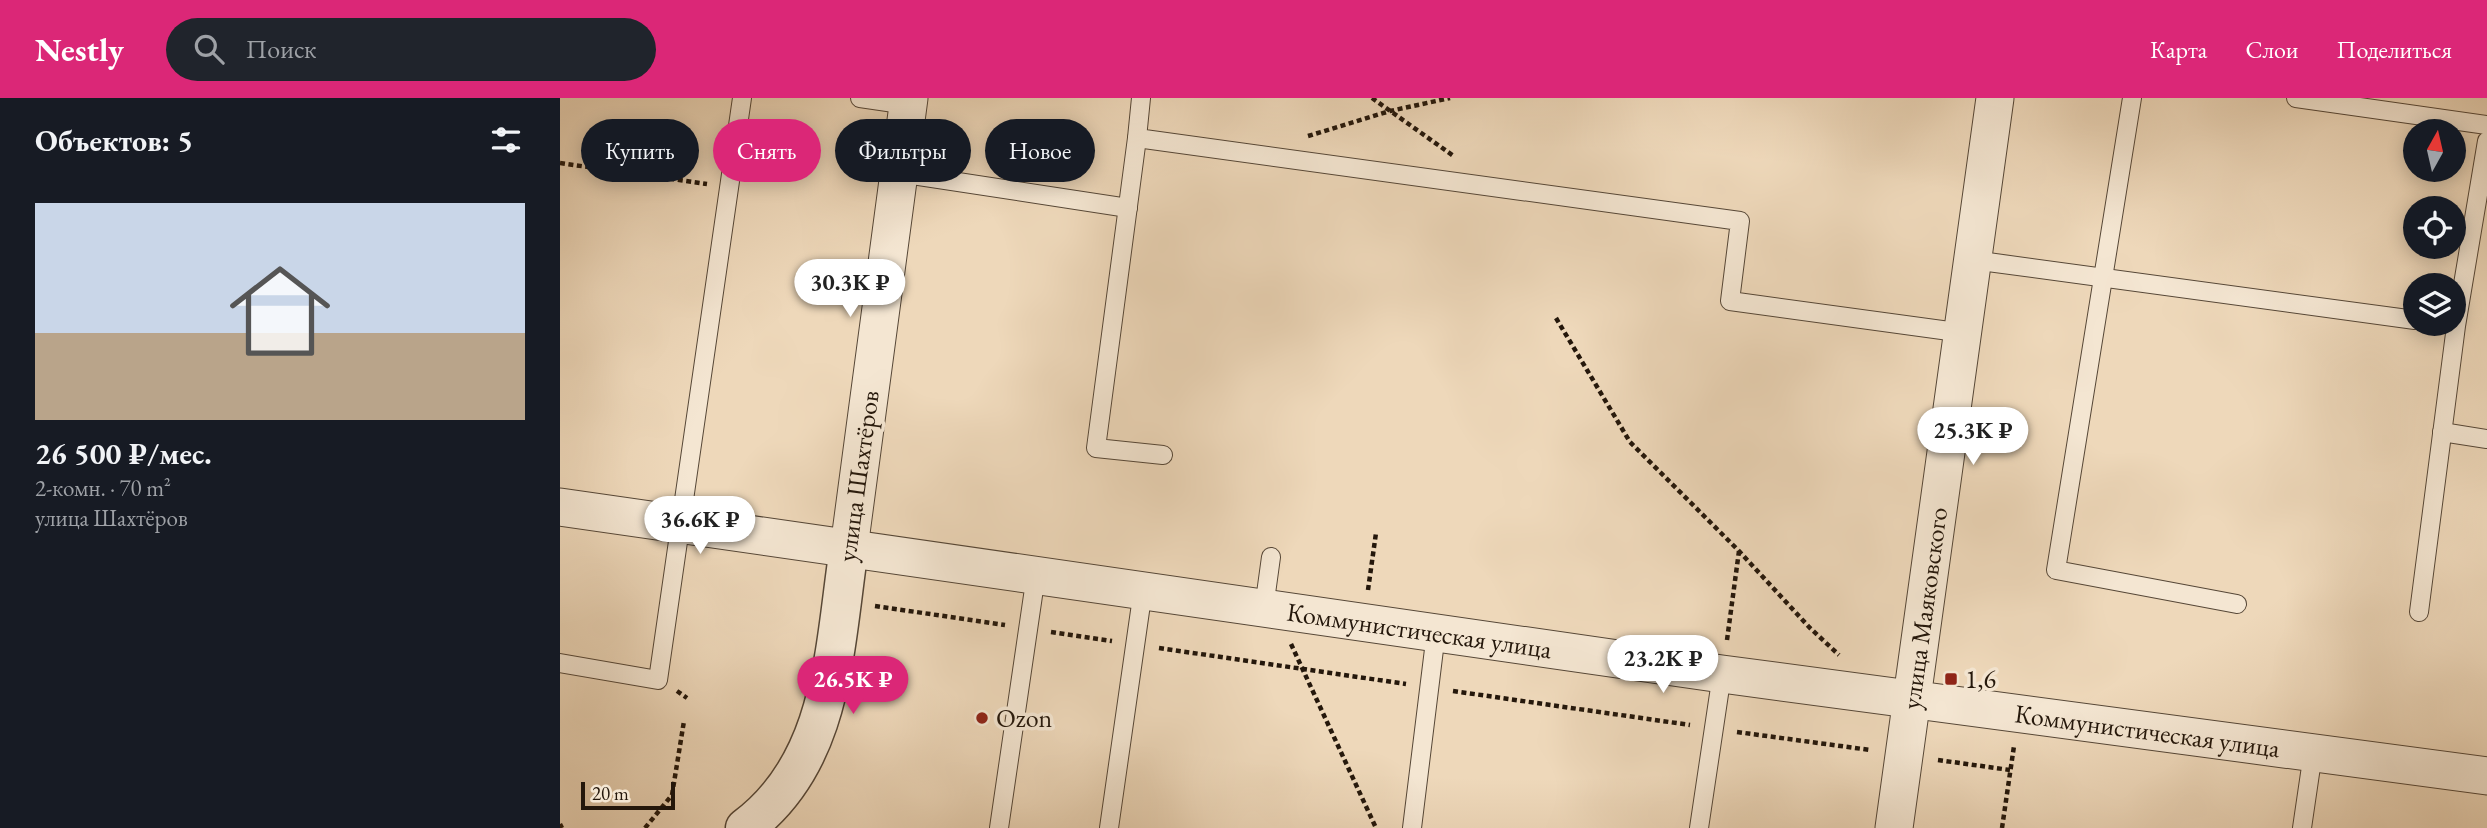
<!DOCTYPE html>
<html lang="ru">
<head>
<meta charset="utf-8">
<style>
	body { margin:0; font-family:"EB Garamond",serif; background:#20242c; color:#f1f3f6; height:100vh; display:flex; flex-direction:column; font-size:26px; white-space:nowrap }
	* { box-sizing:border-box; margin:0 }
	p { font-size:23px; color:#9ea1a6 }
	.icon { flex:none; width:38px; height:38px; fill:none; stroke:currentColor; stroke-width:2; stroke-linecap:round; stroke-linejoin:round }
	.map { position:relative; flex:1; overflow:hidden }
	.side { display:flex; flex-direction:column; background:#171b24; width:560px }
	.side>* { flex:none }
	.hud { position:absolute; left:21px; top:21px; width:665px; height:63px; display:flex; gap:14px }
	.needle { width:46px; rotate:8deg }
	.controls { position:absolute; left:1843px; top:21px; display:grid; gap:14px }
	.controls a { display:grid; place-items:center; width:63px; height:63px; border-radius:50%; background:#171b24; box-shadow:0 4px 18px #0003; font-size:35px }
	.scale { position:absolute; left:21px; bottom:18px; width:94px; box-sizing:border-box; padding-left:7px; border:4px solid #24170b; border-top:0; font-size:19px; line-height:24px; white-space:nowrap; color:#24170b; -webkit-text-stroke:5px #f4e6d2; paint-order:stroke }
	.price { position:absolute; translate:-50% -60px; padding:0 16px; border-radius:24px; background:#fff; color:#222; font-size:23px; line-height:46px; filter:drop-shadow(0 2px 4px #0008) }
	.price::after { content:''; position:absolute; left:50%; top:42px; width:21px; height:16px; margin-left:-10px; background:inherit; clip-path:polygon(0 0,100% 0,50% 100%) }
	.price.active { background:#db2777; color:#fff }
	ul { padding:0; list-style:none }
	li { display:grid; align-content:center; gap:14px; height:371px; padding:0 35px }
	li+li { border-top:2px solid #363941 }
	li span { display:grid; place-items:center; height:217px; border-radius:0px; color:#555 }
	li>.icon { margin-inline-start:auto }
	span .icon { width:126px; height:126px; fill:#fffc; stroke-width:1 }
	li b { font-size:30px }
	h2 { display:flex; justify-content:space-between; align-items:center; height:84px; padding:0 35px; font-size:30px }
	.chip { padding:0 24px; border-radius:32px; background:#171b24; box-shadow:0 4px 18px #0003; font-size:24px; line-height:63px }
	.chip.active { background:#db2777; color:#fff }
	header { display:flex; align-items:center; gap:42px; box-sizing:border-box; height:98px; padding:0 35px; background:#db2777; color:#fff }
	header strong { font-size:33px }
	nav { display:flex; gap:38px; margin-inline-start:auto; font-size:24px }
	.search { width:490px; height:63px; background:#20242c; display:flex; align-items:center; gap:18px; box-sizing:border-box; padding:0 24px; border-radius:38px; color:#9ea1a6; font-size:26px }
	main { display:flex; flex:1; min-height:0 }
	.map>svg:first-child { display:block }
</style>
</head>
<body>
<header>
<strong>Nestly</strong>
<div class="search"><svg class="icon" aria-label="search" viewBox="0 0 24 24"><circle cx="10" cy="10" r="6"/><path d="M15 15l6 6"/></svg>Поиск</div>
<nav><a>Карта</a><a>Слои</a><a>Поделиться</a></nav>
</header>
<main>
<section class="side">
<h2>Объектов: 5<svg class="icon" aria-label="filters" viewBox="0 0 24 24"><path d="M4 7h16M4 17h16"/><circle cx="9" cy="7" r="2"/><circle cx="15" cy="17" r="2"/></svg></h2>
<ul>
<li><span style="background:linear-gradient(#c9d6e8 60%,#b9a48a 0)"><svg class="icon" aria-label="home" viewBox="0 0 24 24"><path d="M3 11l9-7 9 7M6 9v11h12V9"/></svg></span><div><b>26 500 ₽/мес.</b><p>2-комн. · 70 m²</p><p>улица Шахтёров</p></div></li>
</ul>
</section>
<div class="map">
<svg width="1927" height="730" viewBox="0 0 1927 730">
	<rect width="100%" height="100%" fill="#eed8ba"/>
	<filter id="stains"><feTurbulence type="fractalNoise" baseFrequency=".00286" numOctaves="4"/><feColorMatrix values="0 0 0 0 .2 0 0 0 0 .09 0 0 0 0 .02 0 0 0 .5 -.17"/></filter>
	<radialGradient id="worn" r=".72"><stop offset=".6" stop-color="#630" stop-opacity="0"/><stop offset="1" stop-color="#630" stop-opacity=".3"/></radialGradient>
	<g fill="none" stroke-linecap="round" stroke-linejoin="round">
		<g stroke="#564737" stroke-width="20">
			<g id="service">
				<polyline points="300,0 348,7"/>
				<polyline points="581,0 577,40 1180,123 1170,203 1404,235"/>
				<polyline points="1572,0 1496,472 1677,506"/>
				<polyline points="1736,0 1927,27"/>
				<polyline points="577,40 536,350 603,357"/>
				<polyline points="339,75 568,110"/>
				<polyline points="1413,162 1855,222"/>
				<polyline points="1882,334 1927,341"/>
				<polyline points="704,510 711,459"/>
				<polyline points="1859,514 1896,228 1927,43"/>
				<polyline points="0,565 98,582 182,0"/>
				<polyline points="439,730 476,477"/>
				<polyline points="549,730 583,492"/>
				<polyline points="852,730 876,535"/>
				<polyline points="1139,730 1162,576"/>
				<polyline points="1742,730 1753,655"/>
			</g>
		</g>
		<g stroke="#564737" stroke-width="39">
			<g id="minor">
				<path id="s1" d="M0,409L1162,576L1927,678"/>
				<polyline points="289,450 349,0"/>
				<path id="s2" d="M1334,730L1435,0"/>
			</g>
		</g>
		<g stroke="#564737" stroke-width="41">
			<path id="tertiary" d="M185,730C274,664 274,550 289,450"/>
		</g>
		<g stroke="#24170b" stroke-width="4.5" stroke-dasharray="5 3.5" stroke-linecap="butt">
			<polyline points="812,0 895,59"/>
			<polyline points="748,38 830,13 890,0"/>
			<polyline points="0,65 147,86"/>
			<polyline points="996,220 1070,344 1179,453 1250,530 1279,557"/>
			<polyline points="808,492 816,435"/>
			<polyline points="315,508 445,527"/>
			<polyline points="491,534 552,543"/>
			<polyline points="1167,542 1179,453"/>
			<polyline points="731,546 816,730"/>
			<polyline points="599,550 846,586"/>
			<polyline points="117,593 127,600"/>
			<polyline points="893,593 1130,627"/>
			<polyline points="1177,634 1310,652"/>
			<polyline points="1378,662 1450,672"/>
			<polyline points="0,726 2,730"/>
			<polyline points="85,730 112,697 124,623"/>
			<polyline points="1442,730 1454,648"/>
		</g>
		<use href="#service" stroke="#f4e6d2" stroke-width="18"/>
		<use href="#minor" stroke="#f4e6d2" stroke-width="37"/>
		<use href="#tertiary" stroke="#f4e6d2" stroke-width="38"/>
	</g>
	<g fill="#8f2418" stroke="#f4e6d2" stroke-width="2.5">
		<rect x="1384" y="574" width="14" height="14" rx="3.5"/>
		<circle cx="422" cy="620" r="7"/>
	</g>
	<g text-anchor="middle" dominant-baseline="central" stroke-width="7" stroke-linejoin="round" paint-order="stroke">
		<g font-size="26" fill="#24170b" stroke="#f4e6d2">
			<text transform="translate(298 378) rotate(-82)">улица Шахтёров</text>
			<text stroke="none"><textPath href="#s2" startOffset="222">улица Маяковского</textPath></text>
			<text stroke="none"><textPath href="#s1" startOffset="868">Коммунистическая улица</textPath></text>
			<text stroke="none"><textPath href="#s1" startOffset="1603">Коммунистическая улица</textPath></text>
		</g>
		<g font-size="26" fill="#24170b" stroke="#f4e6d2" text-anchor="start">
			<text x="1405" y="581">1,6</text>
			<text x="436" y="620">Ozon</text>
		</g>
	</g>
	<rect width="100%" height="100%" filter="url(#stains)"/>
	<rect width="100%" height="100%" fill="url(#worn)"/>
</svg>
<div class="controls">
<a><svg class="needle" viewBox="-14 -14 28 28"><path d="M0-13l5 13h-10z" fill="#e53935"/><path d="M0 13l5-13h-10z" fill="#9ea1a6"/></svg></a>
<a><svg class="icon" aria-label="locate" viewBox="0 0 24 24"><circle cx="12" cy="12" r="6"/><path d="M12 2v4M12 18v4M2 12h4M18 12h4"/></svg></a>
<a><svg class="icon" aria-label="layers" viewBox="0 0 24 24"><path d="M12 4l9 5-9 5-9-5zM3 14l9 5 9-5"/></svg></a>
</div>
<div class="scale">20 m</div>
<b class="price" style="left:290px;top:221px">30.3K ₽</b>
<b class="price" style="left:1413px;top:369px">25.3K ₽</b>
<b class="price" style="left:140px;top:458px">36.6K ₽</b>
<b class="price" style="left:1103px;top:597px">23.2K ₽</b>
<b class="price active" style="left:293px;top:618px">26.5K ₽</b>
<div class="hud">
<a class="chip">Купить</a>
<a class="chip active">Снять</a>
<a class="chip">Фильтры</a>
<a class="chip">Новое</a>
</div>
</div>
</main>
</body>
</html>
